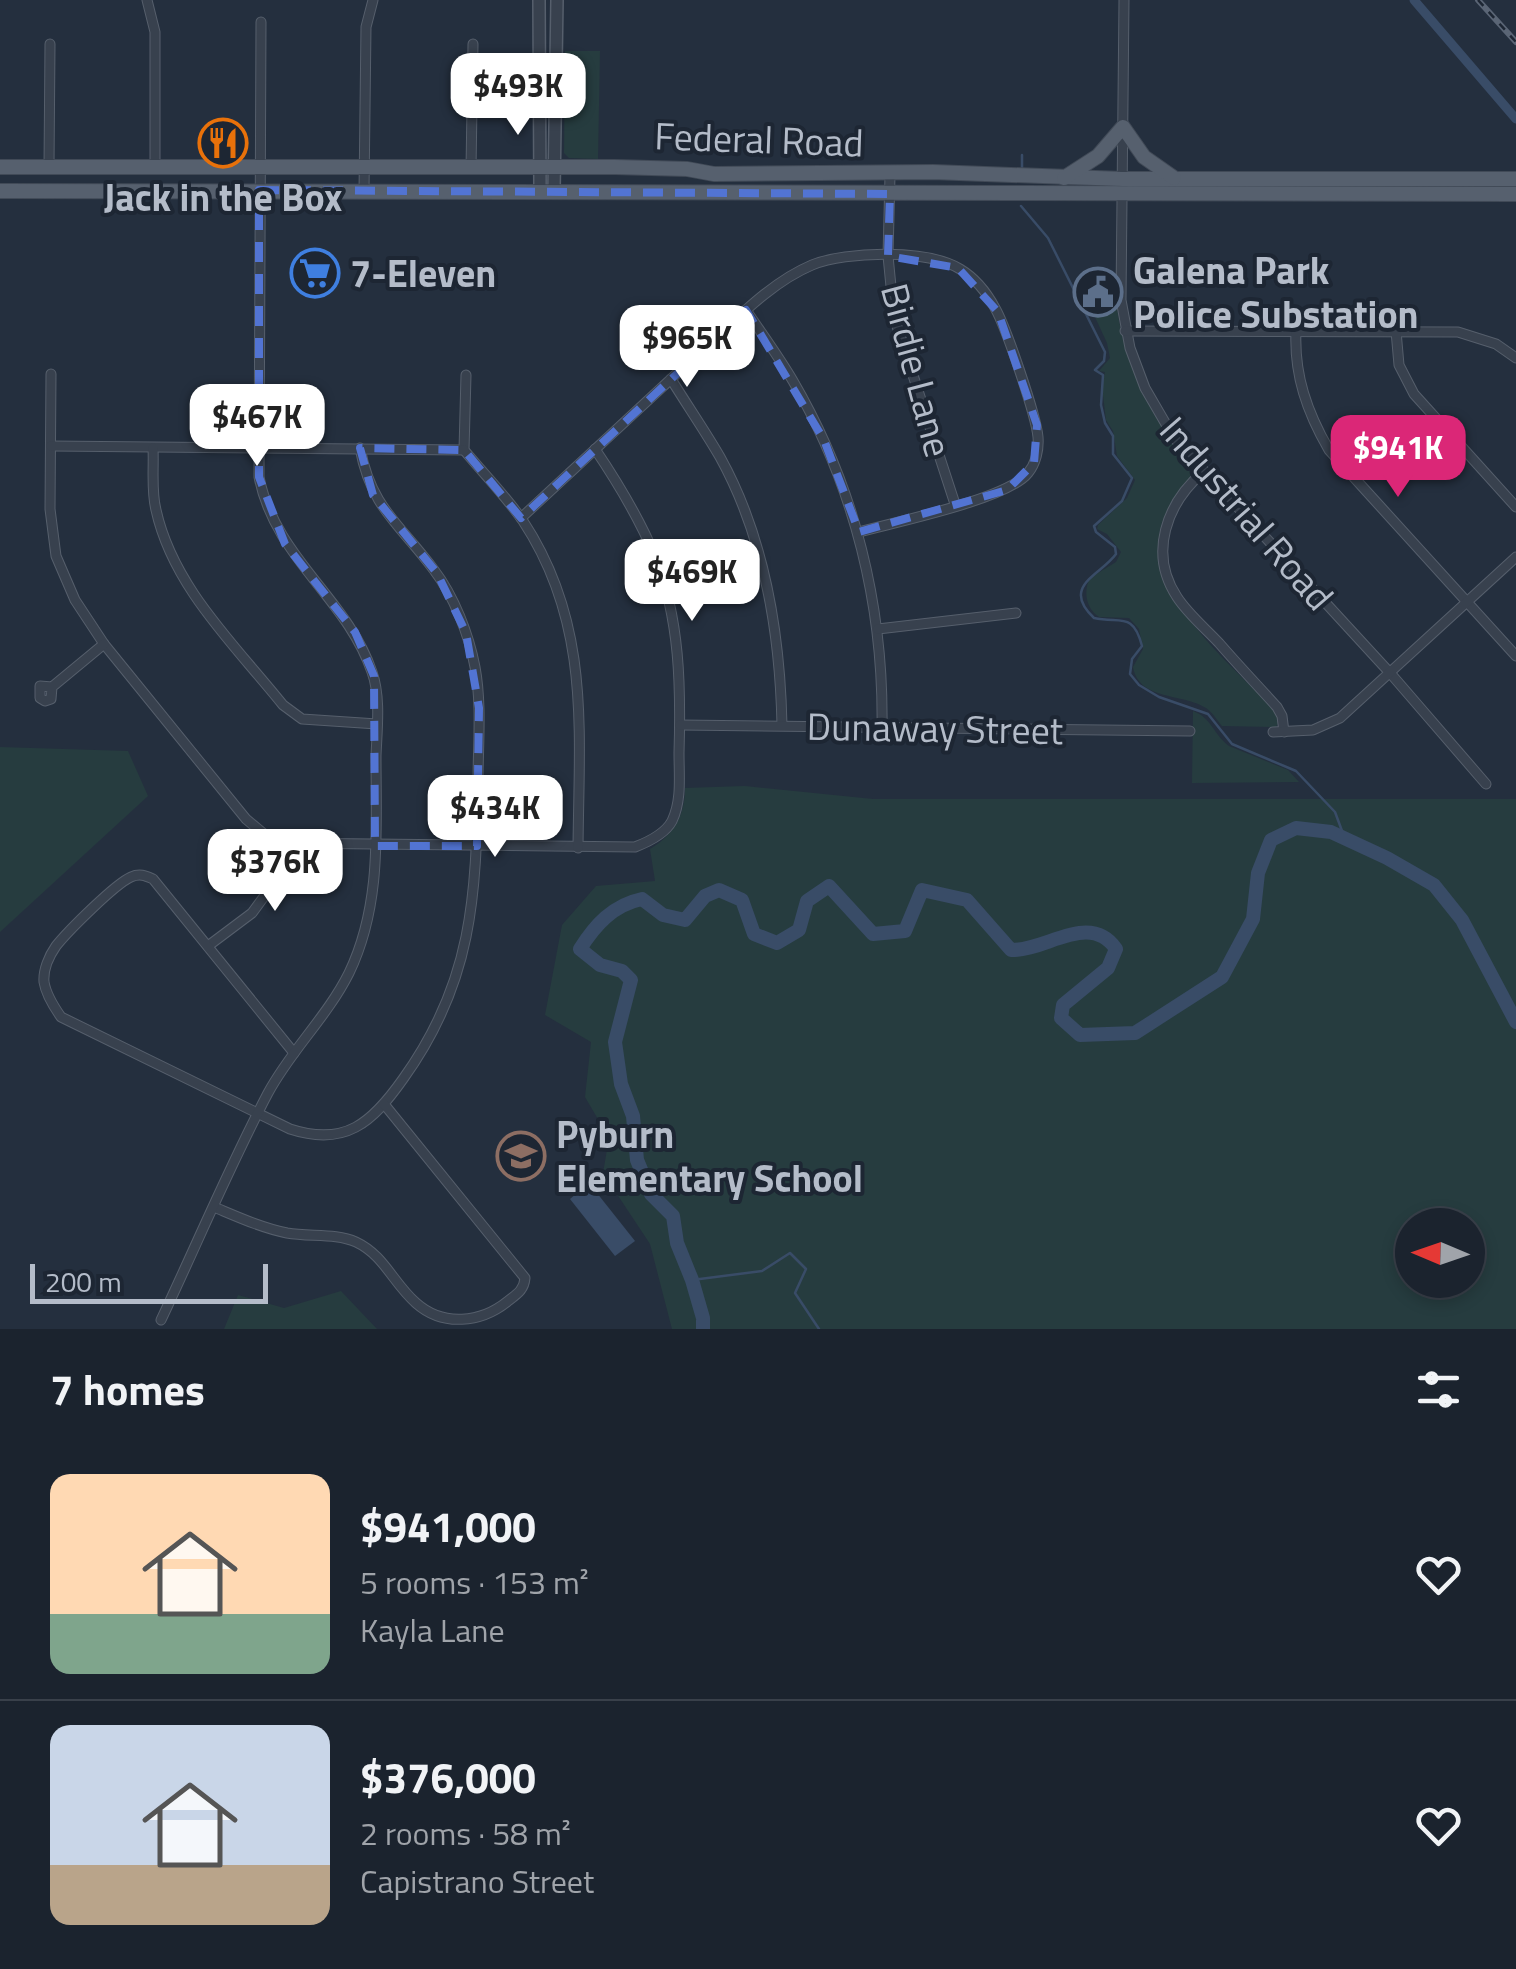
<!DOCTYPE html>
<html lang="en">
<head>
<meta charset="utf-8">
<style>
	body { margin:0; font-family:"Titillium Web",sans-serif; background:#242b36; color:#f1f3f6; height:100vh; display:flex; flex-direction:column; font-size:38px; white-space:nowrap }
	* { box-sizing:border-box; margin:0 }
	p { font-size:32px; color:#a0a4aa }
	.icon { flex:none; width:55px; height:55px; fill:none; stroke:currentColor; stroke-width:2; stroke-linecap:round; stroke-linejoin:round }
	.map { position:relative; height:1329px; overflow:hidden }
	.side { display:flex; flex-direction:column; background:#1b232e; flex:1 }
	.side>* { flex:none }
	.needle { width:65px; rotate:272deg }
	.tools { position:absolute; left:1395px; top:1208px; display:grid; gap:20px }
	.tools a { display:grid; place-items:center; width:90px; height:90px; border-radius:50%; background:#1b232e; box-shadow:0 5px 15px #0003,0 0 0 2px #39404a; font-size:50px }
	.scale { position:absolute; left:30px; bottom:25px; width:238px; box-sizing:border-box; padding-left:10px; border:5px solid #b4bcc9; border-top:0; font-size:28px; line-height:35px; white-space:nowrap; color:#b4bcc9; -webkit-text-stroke:8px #1d2633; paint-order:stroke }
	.price { position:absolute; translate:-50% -85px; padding:0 22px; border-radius:20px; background:#fff; color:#222; font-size:32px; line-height:65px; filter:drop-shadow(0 2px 5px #0008) }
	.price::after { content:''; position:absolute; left:50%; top:60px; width:30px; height:22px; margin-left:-15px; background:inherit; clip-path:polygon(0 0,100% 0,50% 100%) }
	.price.active { background:#db2777; color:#fff }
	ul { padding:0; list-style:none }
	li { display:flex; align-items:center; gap:30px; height:250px; padding:0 50px }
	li+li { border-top:2px solid #39404a }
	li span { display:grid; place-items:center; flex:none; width:280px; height:200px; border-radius:20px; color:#555 }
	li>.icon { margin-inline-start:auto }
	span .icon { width:120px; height:120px; fill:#fffc; stroke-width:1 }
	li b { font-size:42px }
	h2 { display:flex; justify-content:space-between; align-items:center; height:120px; padding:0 50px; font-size:42px }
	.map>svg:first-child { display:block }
</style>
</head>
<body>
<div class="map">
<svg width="1516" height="1329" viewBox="0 0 1516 1329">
	<rect width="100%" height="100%" fill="#242f3e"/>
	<g fill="#263c3f" fill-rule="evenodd">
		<polygon points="565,51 600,51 598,159 569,158 564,153"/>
		<path d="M1089,304H1109L1117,308C1126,370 1154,422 1193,469C1188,489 1166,502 1160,530C1147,598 1231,663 1273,709L1279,721L1276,727L1222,726C1217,720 1212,712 1206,708C1183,693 1139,701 1133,667L1143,649L1139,629L1129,618L1099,617C1086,609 1083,591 1090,578L1116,562L1121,552L1107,534L1097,529L1098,525L1127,498L1135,480L1117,456L1113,431L1106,420L1102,387L1105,372L1099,371L1110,358L1107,343Z"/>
		<path d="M1193,711C1212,718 1213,734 1229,746L1288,770L1299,782L1192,783Z"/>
		<polygon points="0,747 128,751 148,796 0,932"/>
		<path d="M745,786L873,799H1516V1329H672L650,1244L603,1173L609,1138L585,1097L591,1042L545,1015L562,925L596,886L655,881L650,849C674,835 685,815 685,788ZM1412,1225H1468V1280H1412Z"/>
		<polygon points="341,1291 377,1329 224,1329 238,1295 284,1308"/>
	</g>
	<polygon fill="#394c67" points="589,1183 635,1241 615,1256 570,1199"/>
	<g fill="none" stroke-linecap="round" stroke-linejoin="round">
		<g stroke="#394c67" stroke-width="2.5">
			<polyline points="1022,168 1022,155"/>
			<path d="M1021,206L1048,238L1105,352L1104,361L1095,370L1103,375L1101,405L1105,423L1113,436V454L1132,478L1122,501L1094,526L1096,532L1115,547L1116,554C1101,575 1060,586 1094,618C1120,624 1133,611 1142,646L1132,659L1130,674L1139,685L1159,697L1208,714L1232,744L1296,771L1335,812L1345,839"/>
			<polyline points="692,1280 762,1271 790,1253 806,1269 795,1293 819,1329"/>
		</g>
		<polyline stroke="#394c67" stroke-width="9" points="1414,0 1516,119"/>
		<path stroke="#394c67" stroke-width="14" d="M703,1329V1318L692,1280L677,1243L673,1216L651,1194L637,1160L633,1116L621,1084L615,1042L631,980L622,971L600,965L580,949C595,925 613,905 642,899L663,915L685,920L705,896L719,890L742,900L754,934L777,943L799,930L807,901L829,886L873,934L905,931L922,890L967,900L1011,950C1046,951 1090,911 1116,949L1108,968L1063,1005L1061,1018L1080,1035L1135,1033L1222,977L1253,919L1258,873L1271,840L1296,828L1331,832L1387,858L1434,885L1462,920L1516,1022"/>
		<g stroke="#565f6c" stroke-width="11">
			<g id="minor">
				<polyline points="147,0 155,32 155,166"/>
				<polyline points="1124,0 1121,300 1130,348 1145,388 1174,438 1391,674 1486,784"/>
				<polyline points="49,166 50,44"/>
				<polyline points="471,169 473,44"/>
				<polyline points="890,175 888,256 894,317 955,504"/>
				<polyline points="364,191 366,27 373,0"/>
				<path d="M746,310C762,334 779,357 793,381C855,487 884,607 882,729"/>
				<polyline points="1125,331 1458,332 1496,344 1516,358"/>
				<path d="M1296,331C1294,375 1307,412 1329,450L1516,656"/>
				<polyline points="1396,331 1399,365 1414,394 1516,507"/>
				<path d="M51,374L50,509L56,556L75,600L104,644L246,819L264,834L282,843L635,847C648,842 665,834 672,821C682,800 679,776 679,753C681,687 680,619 655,556C639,518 618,483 595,449"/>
				<path d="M466,375L464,450C483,473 506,496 523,521C591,624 579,731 578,848"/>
				<path d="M671,379C687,405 705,431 720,457C765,538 780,634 782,725"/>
				<polyline points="51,446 464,450"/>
				<path d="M153,448C154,468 151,491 156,510C173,587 235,645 283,705L302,719L377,724"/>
				<path d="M1203,472C1167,503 1148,553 1177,597C1188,614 1205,628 1219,643C1238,665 1258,686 1277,707L1282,716L1284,732"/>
				<path d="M521,518C580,463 639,408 699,353C733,323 769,283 812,265C847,251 927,249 960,269C975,278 987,293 995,308C1006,327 1036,415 1038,437C1039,449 1036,463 1028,473C1008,499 895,522 859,532"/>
				<polyline points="878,629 1016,613"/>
				<polyline points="52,687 51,699 45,701 40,698 40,686 52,687 104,644"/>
				<polyline points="680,725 1190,731"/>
				<polyline points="1273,732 1313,730 1340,718 1516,557"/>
				<polyline points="208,946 252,913 274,883 282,843"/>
				<path d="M294,1053L153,879C146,876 140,873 131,877C115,884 68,931 56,946C49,956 43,970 44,982C46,995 54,1007 61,1017L290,1129C345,1147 372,1123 403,1079C473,982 476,896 478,782C478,744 482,705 475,667C469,635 454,596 434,570C400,524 371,508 360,448"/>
				<path d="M214,1207C238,1217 262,1228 287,1233C310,1237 336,1233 356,1242C384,1255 393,1283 416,1303C443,1327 481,1323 508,1301C517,1294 524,1290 525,1278L384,1104"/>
				<path d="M161,1320C197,1244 229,1167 268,1093C291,1050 327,1017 349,973C382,905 376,829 376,756C377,730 381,697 372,672C347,598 275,558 259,477L261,22"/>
			</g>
		</g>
		<g stroke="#565f6c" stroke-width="14">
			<g id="tertiary">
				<polyline points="539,0 540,190"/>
				<polyline points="554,190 557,0"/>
			</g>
		</g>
		<g stroke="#414a57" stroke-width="16">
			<g id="primary">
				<polyline points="0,167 615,167 687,169 714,174 933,172 1122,179 1516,179"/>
				<polyline points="1064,178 1098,156 1123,127 1144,157 1174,178"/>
				<polyline points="0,191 1516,194"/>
			</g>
		</g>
		<use href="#minor" stroke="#38414e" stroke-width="9"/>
		<use href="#tertiary" stroke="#38414e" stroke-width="11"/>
		<use href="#primary" stroke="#56606e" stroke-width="14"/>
		<g stroke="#5a6575" stroke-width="6">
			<polyline id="rail" points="1478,0 1516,42"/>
		</g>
		<use href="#rail" stroke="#1d2633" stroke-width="2.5" stroke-dasharray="8" stroke-linecap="butt"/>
	</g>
	<path fill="none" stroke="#5274d3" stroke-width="8" stroke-dasharray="20 12" stroke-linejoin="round" d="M259,190L890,194L888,256L958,268L998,312L1037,425L1034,463L1007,490L859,532L824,440L746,310L521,518L464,450L360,448L373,495L437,573L466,633L479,708L477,846H375L374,676L355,632L285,544L259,477Z"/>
	<defs>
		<g id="restaurant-ring" transform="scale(2.5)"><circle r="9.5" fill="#1d2633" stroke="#e8710a" stroke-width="1.5"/><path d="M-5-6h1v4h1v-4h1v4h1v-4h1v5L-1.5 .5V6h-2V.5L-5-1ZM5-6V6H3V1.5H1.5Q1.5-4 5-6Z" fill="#e8710a"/></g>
		<g id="supermarket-ring" transform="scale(2.5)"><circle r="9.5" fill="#1d2633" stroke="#3f7fe0" stroke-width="1.5"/><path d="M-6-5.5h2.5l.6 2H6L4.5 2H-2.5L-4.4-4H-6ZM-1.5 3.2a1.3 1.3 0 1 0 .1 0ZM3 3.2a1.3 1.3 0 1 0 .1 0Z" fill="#3f7fe0"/></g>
		<g id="civic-ring" transform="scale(2.5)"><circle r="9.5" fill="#1d2633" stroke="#5c6f8a" stroke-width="1.5"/><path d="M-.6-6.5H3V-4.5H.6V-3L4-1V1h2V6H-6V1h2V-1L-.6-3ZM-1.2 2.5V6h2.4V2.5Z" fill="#5c6f8a"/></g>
		<g id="school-ring" transform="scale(2.5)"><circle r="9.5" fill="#1d2633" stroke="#8d6e63" stroke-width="1.5"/><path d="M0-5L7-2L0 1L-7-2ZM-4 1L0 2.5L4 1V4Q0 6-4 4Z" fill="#8d6e63"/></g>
	</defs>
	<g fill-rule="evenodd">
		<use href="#restaurant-ring" x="223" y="143"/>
		<use href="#supermarket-ring" x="315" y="273"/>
		<use href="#civic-ring" x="1098" y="292"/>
		<use href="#school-ring" x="521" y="1156"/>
	</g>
	<g text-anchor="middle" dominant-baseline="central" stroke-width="8" stroke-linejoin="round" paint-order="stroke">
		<g font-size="38" fill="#b4bcc9" stroke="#1d2633">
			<text transform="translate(759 139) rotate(2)">Federal Road</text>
			<text transform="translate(917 370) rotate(75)">Birdie Lane</text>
			<text transform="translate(1247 513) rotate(49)">Industrial Road</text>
			<text transform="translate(935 728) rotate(1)">Dunaway Street</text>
		</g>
		<g font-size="38" font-weight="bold" fill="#b4bcc9" stroke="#1d2633" text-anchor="start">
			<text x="223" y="197" text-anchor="middle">Jack in the Box</text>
			<text x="1133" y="270">Galena Park<tspan x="1133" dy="44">Police Substation</tspan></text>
			<text x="350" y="273">7-Eleven</text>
			<text x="556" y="1134">Pyburn<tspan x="556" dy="44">Elementary School</tspan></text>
		</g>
	</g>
</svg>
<div class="tools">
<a><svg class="needle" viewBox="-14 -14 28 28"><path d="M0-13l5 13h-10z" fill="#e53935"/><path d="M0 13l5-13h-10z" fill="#a0a4aa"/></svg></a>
</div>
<div class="scale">200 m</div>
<b class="price" style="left:518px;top:138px">$493K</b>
<b class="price" style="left:687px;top:390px">$965K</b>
<b class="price" style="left:257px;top:469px">$467K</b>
<b class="price active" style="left:1398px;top:500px">$941K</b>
<b class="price" style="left:692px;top:624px">$469K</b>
<b class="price" style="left:495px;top:860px">$434K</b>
<b class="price" style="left:275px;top:914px">$376K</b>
</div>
<section class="side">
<h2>7 homes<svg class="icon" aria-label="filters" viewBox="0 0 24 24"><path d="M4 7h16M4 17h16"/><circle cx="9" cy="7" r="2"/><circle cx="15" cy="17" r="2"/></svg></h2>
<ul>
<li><span style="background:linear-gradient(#ffd9b3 70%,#7fa58c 0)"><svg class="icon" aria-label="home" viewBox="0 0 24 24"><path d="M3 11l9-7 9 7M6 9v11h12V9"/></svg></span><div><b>$941,000</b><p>5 rooms · 153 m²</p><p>Kayla Lane</p></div><svg class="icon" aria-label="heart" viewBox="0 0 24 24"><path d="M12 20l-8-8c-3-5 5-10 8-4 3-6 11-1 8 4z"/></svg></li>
<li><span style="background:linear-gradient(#c9d6e8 70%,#b9a48a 0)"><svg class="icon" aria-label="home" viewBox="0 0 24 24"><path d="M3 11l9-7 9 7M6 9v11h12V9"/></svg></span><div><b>$376,000</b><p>2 rooms · 58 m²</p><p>Capistrano Street</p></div><svg class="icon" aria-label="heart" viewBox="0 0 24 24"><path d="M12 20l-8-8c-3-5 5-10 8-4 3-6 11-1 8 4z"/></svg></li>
</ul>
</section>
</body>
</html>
